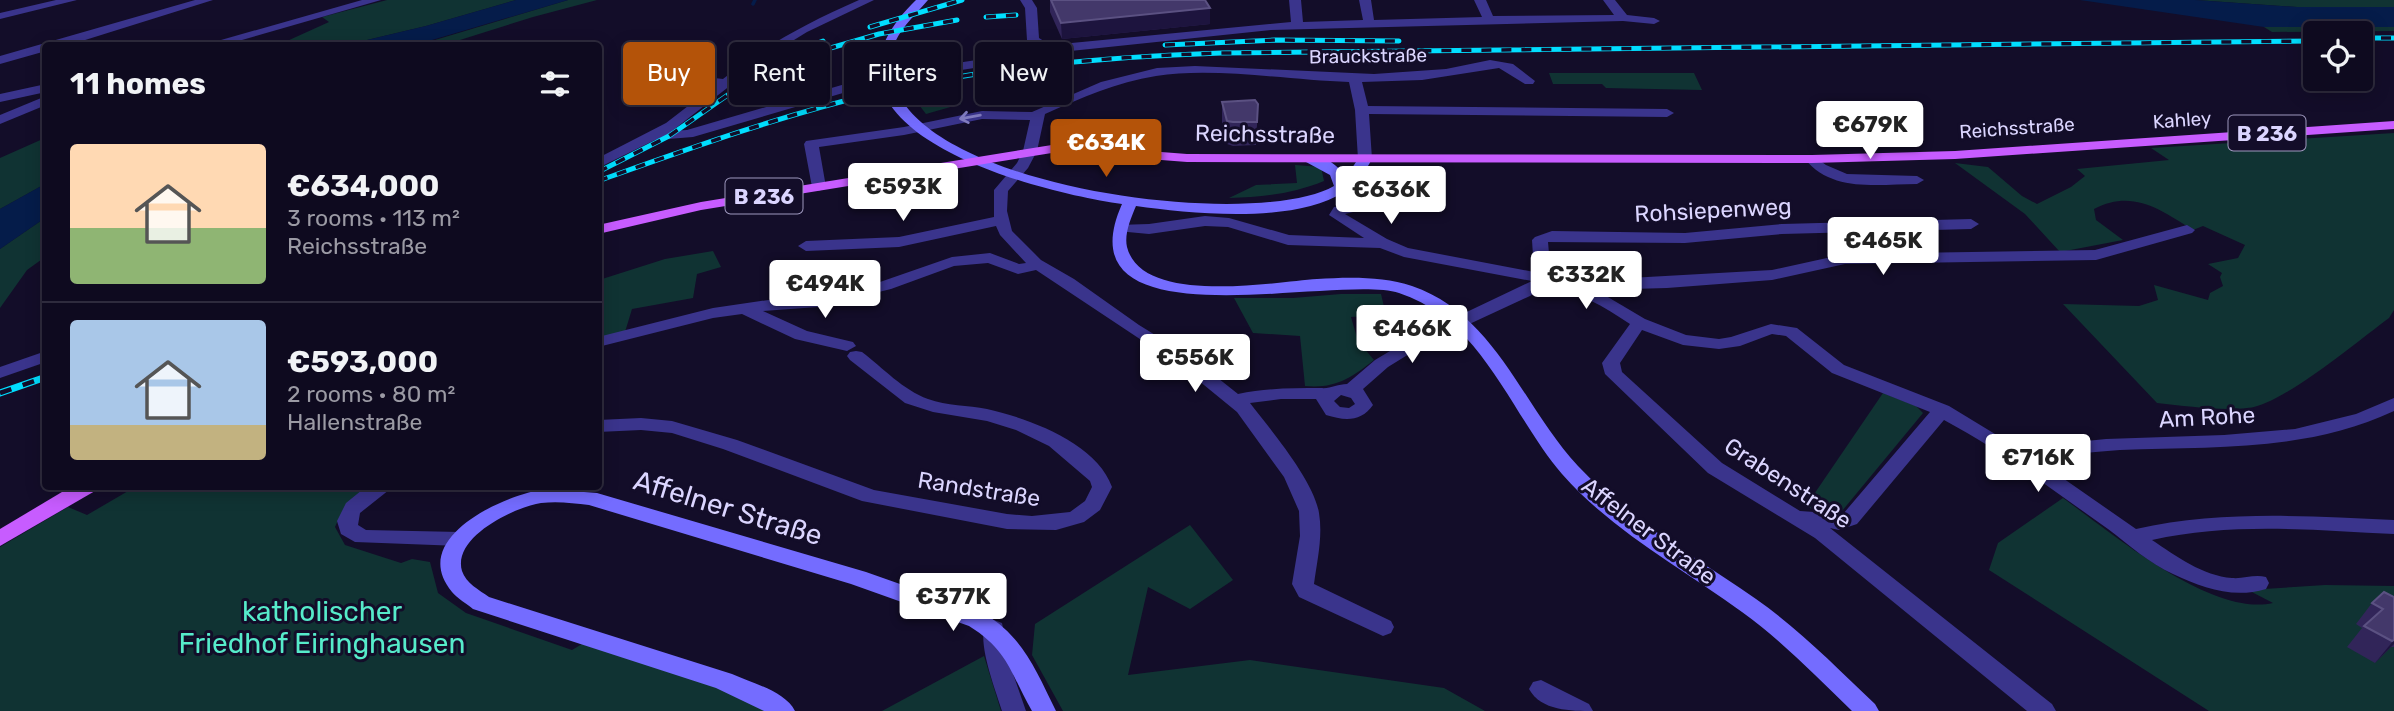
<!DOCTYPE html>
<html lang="en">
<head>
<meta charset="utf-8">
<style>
	body { margin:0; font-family:Rubik,sans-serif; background:#171328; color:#f1f3f6; height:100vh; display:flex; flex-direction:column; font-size:26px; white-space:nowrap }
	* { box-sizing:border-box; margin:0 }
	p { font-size:23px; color:#9b9aa4 }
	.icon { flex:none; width:38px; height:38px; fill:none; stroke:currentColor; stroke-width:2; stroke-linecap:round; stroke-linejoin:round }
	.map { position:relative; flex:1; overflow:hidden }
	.side { position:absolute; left:42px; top:42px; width:560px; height:448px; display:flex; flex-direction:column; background:#0e0a1f; border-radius:7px; box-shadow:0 4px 18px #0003,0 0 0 2px #2e2b3d }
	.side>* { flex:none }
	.top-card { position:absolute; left:623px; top:42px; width:665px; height:63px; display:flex; gap:14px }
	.controls { position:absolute; left:2303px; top:21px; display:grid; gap:14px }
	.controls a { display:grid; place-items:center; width:70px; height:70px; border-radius:7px; background:#0e0a1f; box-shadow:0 4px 18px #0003,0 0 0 2px #2e2b3d; font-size:35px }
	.price { position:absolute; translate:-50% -60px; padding:0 16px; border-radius:7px; background:#fff; color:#222; font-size:23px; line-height:46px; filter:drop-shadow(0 2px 4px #0008) }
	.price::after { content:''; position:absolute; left:50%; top:42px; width:21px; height:16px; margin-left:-10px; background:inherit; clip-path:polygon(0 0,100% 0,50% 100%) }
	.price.on { background:#b45309; color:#fff }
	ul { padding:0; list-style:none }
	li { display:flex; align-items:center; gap:21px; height:175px; padding:0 28px }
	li+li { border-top:2px solid #2e2b3d }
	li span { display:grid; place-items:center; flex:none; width:196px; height:140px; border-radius:7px; color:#555 }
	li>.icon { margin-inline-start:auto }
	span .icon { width:84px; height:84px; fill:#fffc; stroke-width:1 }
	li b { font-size:30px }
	h2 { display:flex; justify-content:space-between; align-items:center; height:84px; padding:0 28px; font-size:30px }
	.pill { padding:0 24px; border-radius:7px; background:#0e0a1f; box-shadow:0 4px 18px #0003,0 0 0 2px #2e2b3d; font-size:24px; line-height:63px }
	.pill.on { background:#b45309; color:#fff }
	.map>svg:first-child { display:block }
</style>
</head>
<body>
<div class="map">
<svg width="2394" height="711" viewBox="0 0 2394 711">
	<rect width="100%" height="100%" fill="#130d29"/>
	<g fill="#103333">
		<polygon points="387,0 516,0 426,26 346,45 276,46 329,22 322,17"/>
		<polygon points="568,0 597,0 533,17 444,45 415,46"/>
		<polygon points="2195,0 2394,0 2394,7 2297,7"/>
		<polygon points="2264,27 2394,27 2394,31 2272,32"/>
		<polygon points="1549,73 1694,73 1702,90 1606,88 1602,84 1553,84"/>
		<polygon points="957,82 961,104 926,114 910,93"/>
		<path d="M2394,133V310L2389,318C2358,341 2283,404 2249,408C2218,411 2187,406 2157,403L2063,304L2139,306L2158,300L2154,285L2208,300L2210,293L2223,286L2220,277L2222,273L2208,264L2238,258L2245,245L2203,226L2193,230C2160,209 2132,189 2094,209L2096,220L2123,240L2060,252L2025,214L1955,163L1988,167L2022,196L2037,204L2071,187L2085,176L2077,169L2169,160L2151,148Z"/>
		<polygon points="45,138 45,184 0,209 0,158"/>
		<path d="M1295,165L1321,167L1324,181C1292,194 1263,197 1229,198L1256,185L1297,183Z"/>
		<polygon points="45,218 45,257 27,270 0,308 0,249"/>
		<polygon points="713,251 721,267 697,274 693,298 632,309 625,332 599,339 599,280 665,259"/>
		<path d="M1341,294H1381L1386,315L1351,317L1358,341L1374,360C1351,378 1335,389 1305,386L1300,336L1253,333L1234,298H1293Z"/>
		<polygon points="1883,393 1916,406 1923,413 1842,511 1831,519 1806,506"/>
		<path d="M135,487H372C356,498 342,509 335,527L345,545L401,563L412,559L430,562L438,593L466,613L572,650L582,644L722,688L770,711H0V547L68,507L87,515Z"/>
		<path d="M2063,498C2113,534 2211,617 2273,603L2248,590L2325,585L2394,586V711H2209L1989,570L1998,543Z"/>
		<polygon points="1190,525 1233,580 1190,609 1148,587 1128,675 1250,660 1444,688 1485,711 1063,711 1032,655 1035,624"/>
		<polygon points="984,656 1001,711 882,711"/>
	</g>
	<g fill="#051c4a">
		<polygon points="516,0 568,0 415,45 346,45 426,26"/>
		<polygon points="2080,0 2195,0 2297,7 2394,7 2394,27 2264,27"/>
		<polygon points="45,184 45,218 0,249 0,209"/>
	</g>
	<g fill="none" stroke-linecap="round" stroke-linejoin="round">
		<polyline stroke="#051c4a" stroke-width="3.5" points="753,4 755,0"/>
		<g fill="#3a348c" fill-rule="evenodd">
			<polygon points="56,0 77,0 0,19 0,13"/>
			<polygon points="195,0 213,0 66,46 46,46 46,51 0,64 0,56"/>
			<polygon points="362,0 381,0 221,46 200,46"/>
			<path d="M859,0H874L807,32L768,56L672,131L687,130L876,75L1017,54L1035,46L1027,40L1025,8L1020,0H1032L1037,8L1039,38L1047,43L1061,44L1291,22L1289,0H1301L1303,22L1363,20L1359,0H1371L1374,20L1482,17L1474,0H1486L1493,16L1614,15L1603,0H1615L1627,15L1654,18L1660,21L1654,24L1623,21L1271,30L1061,52L1046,50L1020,61L877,83L693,137L655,140L598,168V158L666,123L714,86L662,79L631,53L627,44L629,41H637C655,76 689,75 723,79C769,43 805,24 859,0Z"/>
			<path d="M1490,60L1513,64L1535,81L1533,84H1525L1499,68L1422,80L1362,82L1368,106L1667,109L1674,113L1667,117L1369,114L1372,159L1365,163L1358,159L1355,110L1349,82C1289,80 1214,67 1156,76C1117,82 1081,98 1045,114L1037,151L1028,168L1008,191L1007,211L1012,231L1041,260L1074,279L1139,325L1194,359L1238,394C1266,388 1293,388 1321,388C1330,389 1338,384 1347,384L1375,360L1410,339L1532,281L1404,257L1380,248L1288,245L1228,227L1205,226L1149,234L1117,231L1114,228L1117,225L1149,224L1205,216L1229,218L1289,235L1364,238L1329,215L1334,207L1352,204L1359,208L1357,211L1345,214L1387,239L1408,248L1534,272L1532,240L1535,237L1552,231L1685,233L1782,224L1971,219L1979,224L1971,229L1782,234L1685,243L1548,242L1551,276L1576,281L1772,270L1845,254L2095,250L2187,225L2195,230L2192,233L2096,260L1845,264L1772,280L1667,288L1596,290L1645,319L1686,335L1719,339L1731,337L1771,324L1797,328L1844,365L1949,406L2018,448L2106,439L2224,435L2295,429L2356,414L2394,398V411C2307,452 2214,446 2120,450C2091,452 2062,455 2034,458L2136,529C2221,510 2307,516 2394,520V534C2314,530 2231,522 2152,540C2176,556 2203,576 2232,578C2244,579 2254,574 2266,577L2269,583L2266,589C2233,599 2203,588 2173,574C2150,564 2128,544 2108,529C2054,491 2002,451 1944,420L1857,524L1839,530L1830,528L2052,704L2056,711H2027L1815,538L1708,473L1605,374L1602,363L1630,324C1603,306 1579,292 1547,285L1530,296L1422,346L1388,367L1363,389L1373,405C1361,422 1345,421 1326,415L1316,399H1281L1250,403C1271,430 1314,481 1319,513C1323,537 1317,561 1314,584L1391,621L1394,627L1391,633L1383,636L1299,597L1292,584L1300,536L1299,511L1284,477L1237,412L1182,367L1036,270L1018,274L988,263L954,266L891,289L818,307L763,311L807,331L853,342L856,346L847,351L795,339L742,314L713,318L598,347V337L713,308L775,299L818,297L880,282L952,257L990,253L1019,264L1026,263L1000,235L996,226L899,247L806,251L798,246L806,241L899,237L994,217V190L1017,163L1023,151L1030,120L982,119L904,135L819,147L826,187L819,191L812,187L804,144L806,141L904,127L982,111L1032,112L1101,82L1157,68L1195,66L1374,74L1446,69ZM1642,330L1683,345L1719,349L1740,346L1772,334L1786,336L1832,373L1930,412L1843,514L1800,511L1722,463L1622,372L1620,363ZM1341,395L1351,398L1355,404L1349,408L1340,407L1334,401Z"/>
			<polygon points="46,84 46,92 0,102 0,94"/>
			<polygon points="46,96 46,105 0,124 0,115"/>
			<path d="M1812,155L1826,165L1847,174L1917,176L1924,180L1917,184C1879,184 1832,193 1805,159Z"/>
			<polygon points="46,351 46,362 0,378 0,367"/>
			<path d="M856,351L862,352C883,368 903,390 928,399C947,406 968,405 987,409C1028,418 1097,443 1112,487L1100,510L1084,522L1056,530L1007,529L862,501L723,449L672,433L641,430L598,432V420L641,418L672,421L737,440L874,490L1007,514L1032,516L1070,512L1085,501L1092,487L1090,481L1049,446L1016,430L987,421L933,412L905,403L850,360L847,356L850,352Z"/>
			<polygon points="367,486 394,486 360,513 358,525 366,530 460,532 467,534 470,539 467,544 460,546 355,542 341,534 337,521 346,503"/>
			<path d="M994,620L1002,623L1011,668L1026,711H1002C996,691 976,641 986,623Z"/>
			<path d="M1541,680L1589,704L1593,711C1571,711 1541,711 1529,689L1533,682Z"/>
		</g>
		<g fill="#746cff" fill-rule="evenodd">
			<path d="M916,0H928C912,19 891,35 891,63C887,186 1253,233 1334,186L1330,175L1306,162V156C1322,153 1337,164 1346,177L1360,156H1370L1372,159C1365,172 1357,184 1344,192C1294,224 1193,214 1136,206C1131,218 1124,234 1127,247C1142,306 1273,282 1317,279C1348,277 1382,276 1412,286C1496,315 1522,406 1578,466C1629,520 1696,557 1756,599C1800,630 1837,668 1875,704L1879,711H1852C1816,676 1782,641 1742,612C1682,568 1612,531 1562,474C1510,413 1482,320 1399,293C1337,273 1058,348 1122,204C1034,192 785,127 916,0Z"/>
			<path d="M545,489L597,493L866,572L985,614C1024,638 1036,671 1056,711H1032C1010,673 1009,651 969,626L851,584L589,505C573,503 557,501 541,503C515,507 452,537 462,571C466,583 479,590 489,597L732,674C752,683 785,691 795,711H764L716,688L473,609C467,604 457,598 452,592C407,538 504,495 545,489Z"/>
		</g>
		<g fill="#c75cff" fill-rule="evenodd">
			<polygon points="2394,121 2394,129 1955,159 1812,163 1187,162 1058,152 701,210 598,234 598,225 701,202 1058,144 1187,154 1812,155 1955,151"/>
			<polygon points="72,486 98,486 95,491 0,546 0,529"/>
		</g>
		<g stroke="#01deff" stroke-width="5">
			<g id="rail-far1">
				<polyline points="986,17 1016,15"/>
				<polyline points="870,27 962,0"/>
				<polyline points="2361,38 2394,38"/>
				<polyline points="1165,45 1275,40 1399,41"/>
				<polyline points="771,61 823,41"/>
				<polyline points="737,80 777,52"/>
				<polyline points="598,172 669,136 732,92 827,49 879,34 957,20"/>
				<path d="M598,181C688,149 779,116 872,94C987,67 1104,57 1221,53L2315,41"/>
			</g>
		</g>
		<g stroke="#01deff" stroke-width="7">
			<polyline id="rail" points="0,393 46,377"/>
		</g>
		<use href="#rail-far1" stroke="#130d29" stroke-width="3.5" stroke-dasharray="10" stroke-linecap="butt"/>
		<use href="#rail" stroke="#130d29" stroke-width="4.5" stroke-dasharray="12" stroke-linecap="butt"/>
	</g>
	<g fill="#312559">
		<polygon points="1050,0 1205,0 1210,24 1062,39 1050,12"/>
		<polygon points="1222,102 1258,104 1256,145 1233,146 1227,144 1222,124"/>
		<polygon points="2394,597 2394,647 2391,647 2375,663 2347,647 2362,628 2356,624 2372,603"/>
	</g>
	<g fill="#1d143e">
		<polygon points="1210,8 1210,24 1062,39 1061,23"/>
		<polygon points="2394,640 2394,644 2375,663"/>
	</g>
	<g fill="#43386a" stroke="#5b5182" stroke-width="2">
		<polygon points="1051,0 1205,0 1210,8 1061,23"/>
		<polygon points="1255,100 1258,104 1257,122 1233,122 1227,121 1222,102"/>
		<polygon points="2384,592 2394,597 2394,640 2392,641 2364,626 2383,609 2372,603"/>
	</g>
	<defs><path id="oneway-shaft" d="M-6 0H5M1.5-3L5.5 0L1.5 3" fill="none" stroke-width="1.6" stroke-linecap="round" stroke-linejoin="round" transform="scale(1.75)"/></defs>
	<use stroke="#827cc0" href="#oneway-shaft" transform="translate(970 117) rotate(170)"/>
	<g text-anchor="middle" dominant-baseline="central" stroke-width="6" stroke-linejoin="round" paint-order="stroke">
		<g font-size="19" fill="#dbd5ff" stroke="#130d29">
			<text transform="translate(1368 56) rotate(-1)">Brauckstraße</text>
			<text transform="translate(2182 120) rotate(-4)">Kahley</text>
			<text transform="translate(2017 128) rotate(-4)">Reichsstraße</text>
		</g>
		<g fill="#130d29" stroke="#9f99bf" stroke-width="2">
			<rect x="2228.5" y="115.5" width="77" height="35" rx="5"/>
			<rect x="725.5" y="178.5" width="77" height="35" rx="5"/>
		</g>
		<g font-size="21" font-weight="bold" fill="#dbd5ff">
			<text x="2267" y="133">B 236</text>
			<text x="764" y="196">B 236</text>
		</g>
		<g font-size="23" fill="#dbd5ff" stroke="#130d29">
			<text transform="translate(1265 134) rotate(1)">Reichsstraße</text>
			<text transform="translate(1713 210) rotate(-3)">Rohsiepenweg</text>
			<text transform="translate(2207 417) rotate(-3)">Am Rohe</text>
			<text transform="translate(1788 483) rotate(33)">Grabenstraße</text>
			<text transform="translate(979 489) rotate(9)">Randstraße</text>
			<text transform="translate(1649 531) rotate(37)">Affelner Straße</text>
		</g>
		<g font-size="28" fill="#dbd5ff" stroke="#130d29">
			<text transform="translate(728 508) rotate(17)">Affelner Straße</text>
		</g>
		<g font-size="28" fill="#56ebca" stroke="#130d29">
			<text x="322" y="611">katholischer<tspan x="322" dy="32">Friedhof Eiringhausen</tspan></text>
		</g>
	</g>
</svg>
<div class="controls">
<a><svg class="icon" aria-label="locate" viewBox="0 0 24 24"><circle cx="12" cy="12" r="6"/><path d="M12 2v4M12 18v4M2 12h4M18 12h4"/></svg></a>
</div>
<b class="price" style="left:1870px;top:161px">€679K</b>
<b class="price on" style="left:1106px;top:179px">€634K</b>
<b class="price" style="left:903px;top:223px">€593K</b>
<b class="price" style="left:1391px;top:226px">€636K</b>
<b class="price" style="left:1883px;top:277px">€465K</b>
<b class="price" style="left:1586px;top:311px">€332K</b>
<b class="price" style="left:825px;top:320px">€494K</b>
<b class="price" style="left:1412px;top:365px">€466K</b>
<b class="price" style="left:1195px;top:394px">€556K</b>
<b class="price" style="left:2038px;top:494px">€716K</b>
<b class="price" style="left:953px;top:633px">€377K</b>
<div class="top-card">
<a class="pill on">Buy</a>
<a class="pill">Rent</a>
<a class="pill">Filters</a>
<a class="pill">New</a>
</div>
<section class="side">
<h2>11 homes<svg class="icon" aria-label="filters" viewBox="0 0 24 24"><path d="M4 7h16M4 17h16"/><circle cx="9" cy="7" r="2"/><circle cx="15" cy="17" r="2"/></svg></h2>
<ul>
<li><span style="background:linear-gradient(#ffd9b3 60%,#8fb573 0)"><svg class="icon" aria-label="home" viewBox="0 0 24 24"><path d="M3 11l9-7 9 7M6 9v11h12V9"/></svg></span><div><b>€634,000</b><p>3 rooms · 113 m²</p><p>Reichsstraße</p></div></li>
<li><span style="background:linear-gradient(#a9c7e8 75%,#c2b280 0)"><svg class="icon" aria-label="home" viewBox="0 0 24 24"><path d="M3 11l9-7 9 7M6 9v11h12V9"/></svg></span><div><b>€593,000</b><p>2 rooms · 80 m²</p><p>Hallenstraße</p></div></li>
</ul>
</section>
</div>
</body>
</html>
